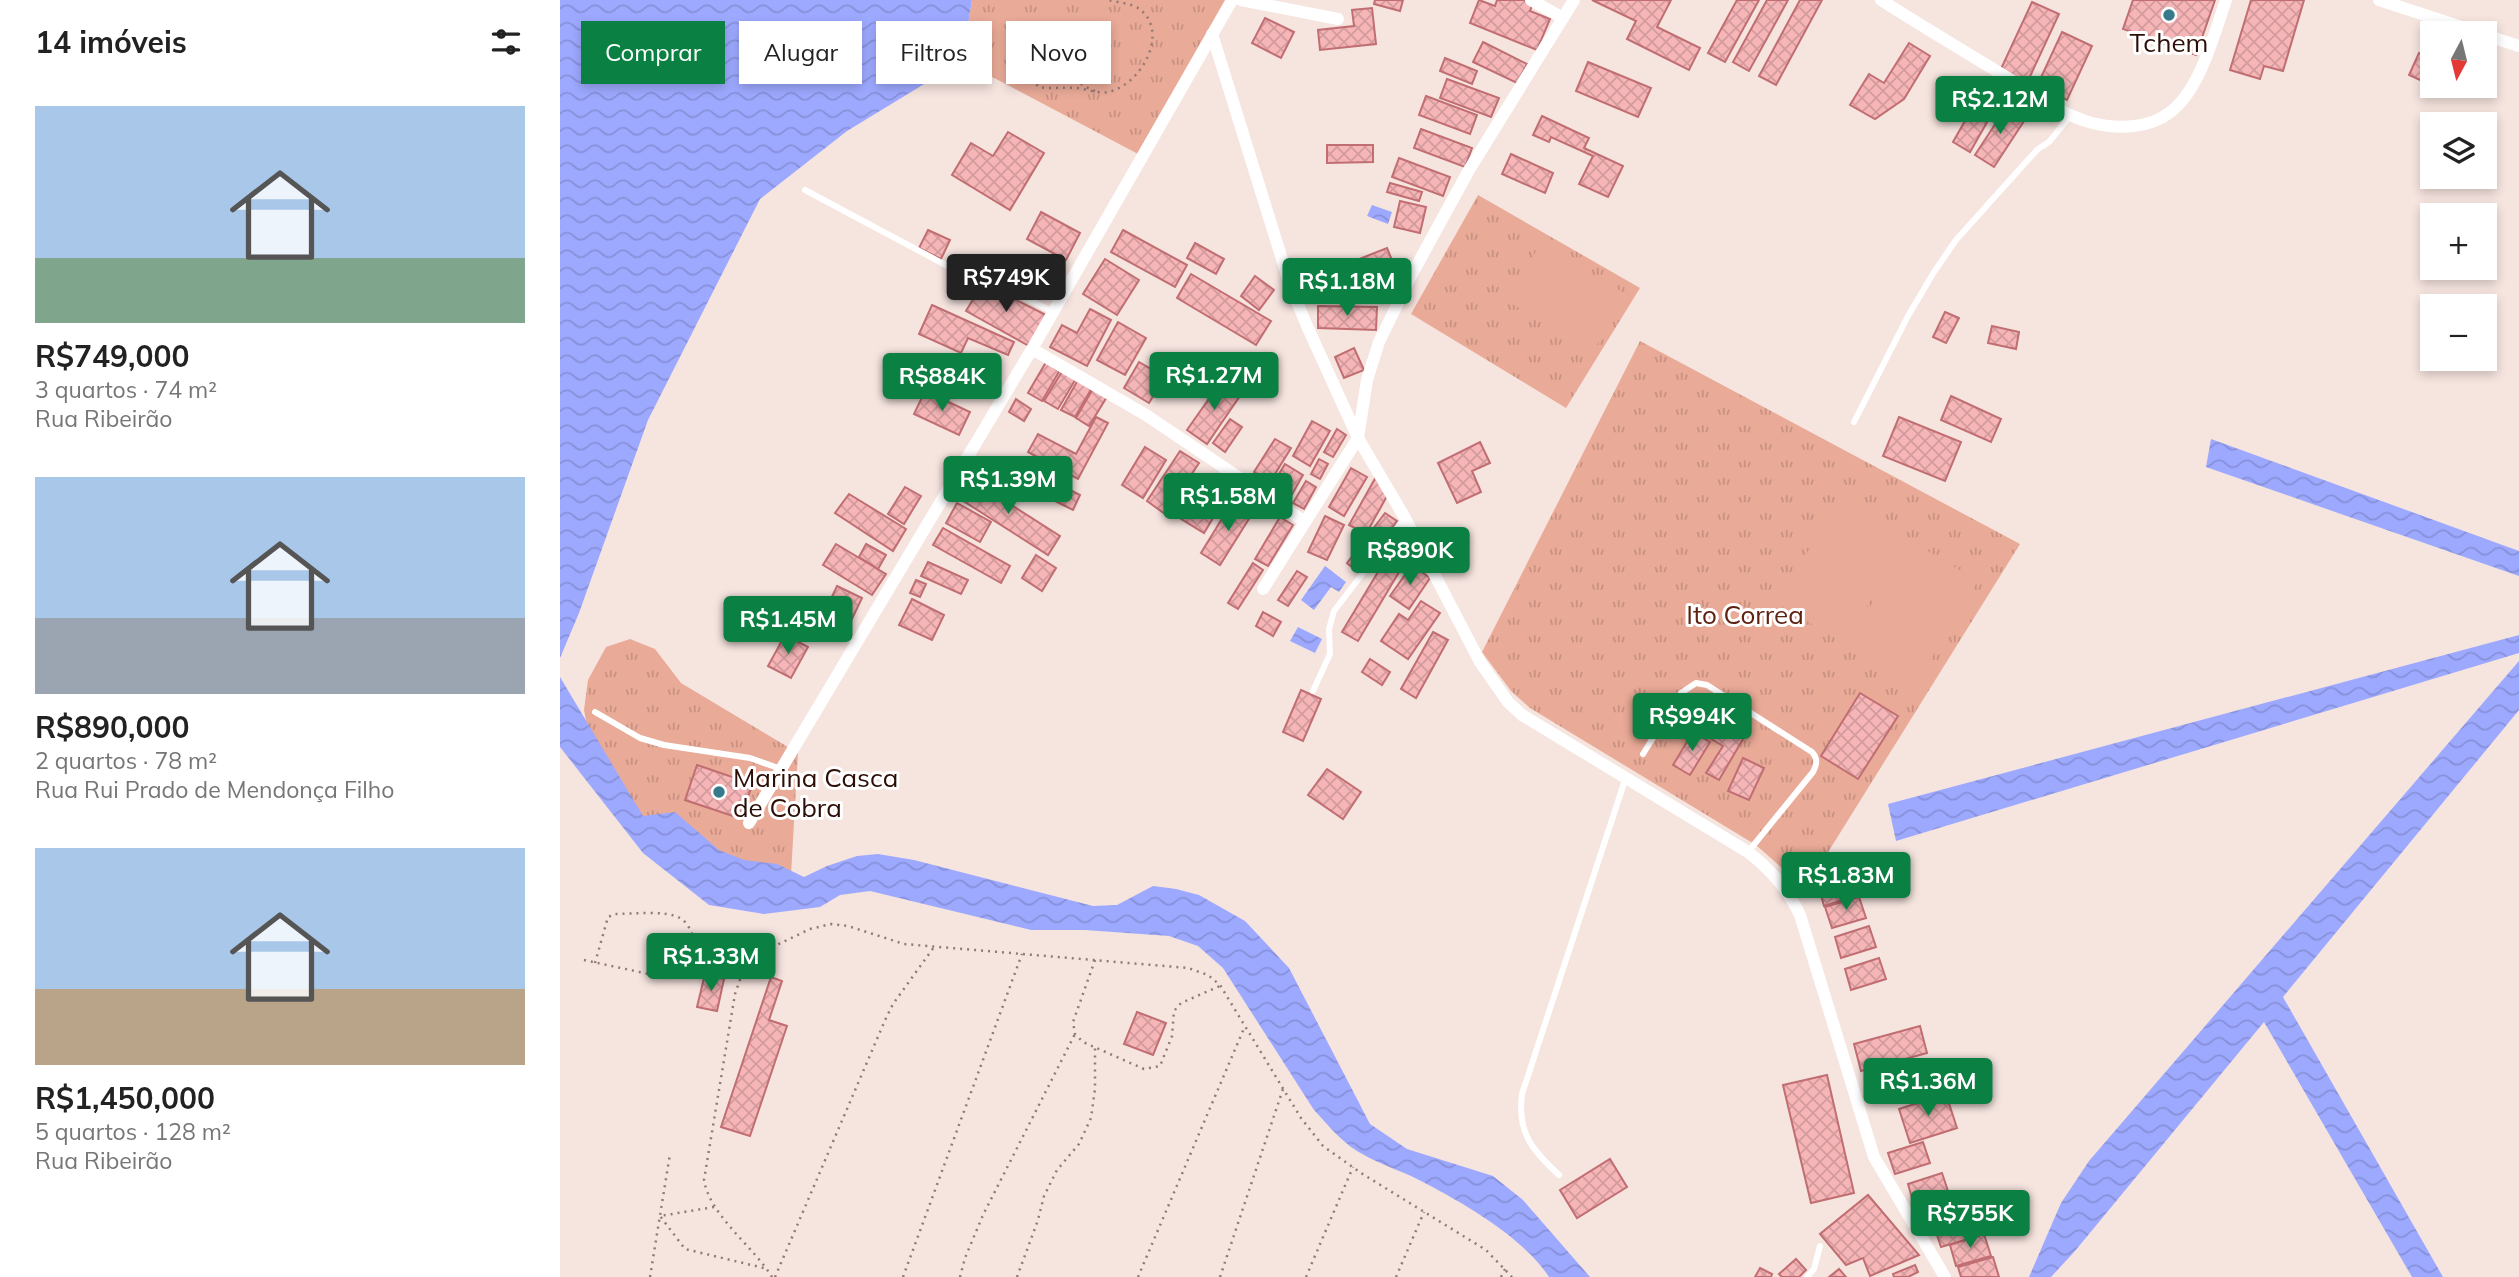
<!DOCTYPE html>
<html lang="pt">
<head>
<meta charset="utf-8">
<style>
	body { margin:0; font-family:Mulish,sans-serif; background:#f6f6f6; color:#222; height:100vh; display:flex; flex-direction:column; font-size:26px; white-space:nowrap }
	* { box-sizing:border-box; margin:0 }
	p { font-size:23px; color:#767676 }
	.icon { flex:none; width:38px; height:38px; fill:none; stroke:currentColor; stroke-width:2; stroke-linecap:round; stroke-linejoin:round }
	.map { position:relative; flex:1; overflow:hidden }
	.side { display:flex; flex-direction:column; background:#fff; width:560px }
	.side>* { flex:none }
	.top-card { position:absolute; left:21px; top:21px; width:665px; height:63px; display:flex; gap:14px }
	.needle { width:46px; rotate:187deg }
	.tools { position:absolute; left:1860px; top:21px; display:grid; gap:14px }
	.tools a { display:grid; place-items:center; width:77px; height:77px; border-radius:0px; background:#fff; box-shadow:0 4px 10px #0003; font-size:35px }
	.price { position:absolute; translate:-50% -60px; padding:0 16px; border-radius:7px; background:#0b8043; color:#fff; font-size:23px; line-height:46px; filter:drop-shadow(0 2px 4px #0008) }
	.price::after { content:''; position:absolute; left:50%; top:42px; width:21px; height:16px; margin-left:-10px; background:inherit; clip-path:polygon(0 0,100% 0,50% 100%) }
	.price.selected { background:#222; color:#fff }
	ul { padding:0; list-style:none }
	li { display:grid; align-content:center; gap:14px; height:371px; padding:0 35px }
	li span { display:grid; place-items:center; height:217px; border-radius:0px; color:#555 }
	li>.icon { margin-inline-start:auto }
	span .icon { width:126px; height:126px; fill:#fffc; stroke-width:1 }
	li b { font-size:30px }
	h2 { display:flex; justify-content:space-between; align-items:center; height:84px; padding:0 35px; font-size:30px }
	.tag { padding:0 24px; border-radius:0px; background:#fff; box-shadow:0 4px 10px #0003; font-size:24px; line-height:63px }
	.tag.selected { background:#0b8043; color:#fff }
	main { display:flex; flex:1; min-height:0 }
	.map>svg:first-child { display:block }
</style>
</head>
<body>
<main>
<section class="side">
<h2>14 imóveis<svg class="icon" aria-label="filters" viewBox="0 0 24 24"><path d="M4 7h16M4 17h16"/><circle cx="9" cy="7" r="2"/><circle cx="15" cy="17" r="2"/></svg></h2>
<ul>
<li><span style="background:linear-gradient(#a9c7e8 70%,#7fa58c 0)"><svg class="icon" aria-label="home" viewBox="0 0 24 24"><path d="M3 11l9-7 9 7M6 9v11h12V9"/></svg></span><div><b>R$749,000</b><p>3 quartos · 74 m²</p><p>Rua Ribeirão</p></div></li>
<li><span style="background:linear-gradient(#a9c7e8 65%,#9aa5b1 0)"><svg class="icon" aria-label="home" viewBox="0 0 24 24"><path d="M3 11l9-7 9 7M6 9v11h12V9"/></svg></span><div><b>R$890,000</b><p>2 quartos · 78 m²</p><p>Rua Rui Prado de Mendonça Filho</p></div></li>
<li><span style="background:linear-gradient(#a9c7e8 65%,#b9a48a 0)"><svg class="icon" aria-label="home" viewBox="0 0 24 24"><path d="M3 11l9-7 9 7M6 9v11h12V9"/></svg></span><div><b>R$1,450,000</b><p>5 quartos · 128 m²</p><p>Rua Ribeirão</p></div></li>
</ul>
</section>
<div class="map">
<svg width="1959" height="1277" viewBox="0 0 1959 1277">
	<defs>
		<pattern id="park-tufts" width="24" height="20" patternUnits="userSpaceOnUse" patternTransform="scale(1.75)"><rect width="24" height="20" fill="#e9aa97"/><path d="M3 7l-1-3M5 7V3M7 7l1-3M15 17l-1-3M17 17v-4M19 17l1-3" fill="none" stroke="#c89181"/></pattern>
		<pattern id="water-waves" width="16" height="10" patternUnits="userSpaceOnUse" patternTransform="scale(1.75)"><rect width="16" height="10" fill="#9da9ff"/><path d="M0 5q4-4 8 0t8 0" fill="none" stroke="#8790d9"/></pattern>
		<pattern id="building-cross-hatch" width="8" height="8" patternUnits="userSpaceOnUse" patternTransform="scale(1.75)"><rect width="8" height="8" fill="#f6b6b8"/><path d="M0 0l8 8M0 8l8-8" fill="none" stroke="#d39b9d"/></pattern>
	</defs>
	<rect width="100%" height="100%" fill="#f6e4df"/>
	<g fill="url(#park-tufts)">
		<polygon points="412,0 669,0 580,155 402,61"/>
		<polygon points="918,195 1080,288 1006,408 851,314"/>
		<polygon points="1080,341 1460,544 1242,894 1223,869 1196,845 970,708 951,691 922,652"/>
		<polygon points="70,639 95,649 121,683 238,753 230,892 101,844 31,748 24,710 28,680 46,647"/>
	</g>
	<g fill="#e9aa97">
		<polygon points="980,244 1066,294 1034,350 947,301"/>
		<polygon points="1279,499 1347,539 1285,644 1217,603"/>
		<polygon points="1350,540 1418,581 1355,685 1287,645"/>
	</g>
	<g fill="url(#water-waves)">
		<polygon points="0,0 412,0 402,61 287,131 200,199 88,420 19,613 0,658"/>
		<polygon points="812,205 832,212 828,224 807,216"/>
		<polygon points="1651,439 1959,551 1959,576 1646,467"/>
		<polygon points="765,566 786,582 779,592 771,587 754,610 741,600"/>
		<polygon points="738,627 762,639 755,653 730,641"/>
		<polygon points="1959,635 1959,653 1336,841 1328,804"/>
		<polygon points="1959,661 1959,710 1723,997 1883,1277 1852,1277 1704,1022 1515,1251 1491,1277 1469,1277 1501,1203 1529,1161"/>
		<path d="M0,677L83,816L115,812L159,850L184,860L217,864L244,877L267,866L297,856L318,854L354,860L533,906L557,905L593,886L616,889L639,895L685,921L729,968L810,1124L847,1149L933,1176L963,1200L1030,1277H989C962,1235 895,1198 851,1176C833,1168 813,1161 797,1151C780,1140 767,1124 754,1110L663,968L638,946L609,936L525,930H471L310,891L280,895L260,907L204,914L149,905L83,853L0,747Z"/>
	</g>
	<g fill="url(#building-cross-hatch)" stroke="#c16e72" stroke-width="2">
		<polygon points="815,0 843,0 840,11 814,4"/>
		<polygon points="919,0 935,6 937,0 964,0 973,3 970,11 990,19 977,50 910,23"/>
		<polygon points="1032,0 1111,0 1097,27 1140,48 1129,70 1067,39 1076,21"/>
		<polygon points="1177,0 1199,0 1165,62 1148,53"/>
		<polygon points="1207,0 1228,0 1189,71 1173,62"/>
		<polygon points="1240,0 1262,0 1216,85 1199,76"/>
		<polygon points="1573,0 1655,0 1636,55 1563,29"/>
		<polygon points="1691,0 1744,0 1723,71 1704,66 1700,79 1670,70"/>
		<polygon points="1472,2 1499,14 1467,83 1440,71"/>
		<polygon points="812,8 816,44 760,50 758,30 794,26 792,10"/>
		<polygon points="705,18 734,32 721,58 692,43"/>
		<polygon points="1502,32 1532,46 1507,100 1477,86"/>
		<polygon points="923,42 967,64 957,83 913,62"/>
		<polygon points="1349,43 1370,56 1344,99 1315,119 1290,105 1309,74 1324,83"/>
		<polygon points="1859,53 1871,58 1860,80 1849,75"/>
		<polygon points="885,58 917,71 912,84 880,71"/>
		<polygon points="1028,62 1091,88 1078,117 1016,91"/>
		<polygon points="887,79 939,98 931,117 880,98"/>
		<polygon points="1421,93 1438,103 1410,152 1393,142"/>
		<polygon points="866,96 917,115 910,134 859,115"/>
		<polygon points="1447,106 1466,118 1434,167 1415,155"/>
		<polygon points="982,116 1029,138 1024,148 1063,166 1048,197 1019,184 1033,156 991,137 989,142 973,135"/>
		<polygon points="861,129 912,148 905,167 854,148"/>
		<polygon points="448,132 484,153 450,210 392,175 411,143 433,156"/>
		<polygon points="767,145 813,145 813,162 767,163"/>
		<polygon points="951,154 993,173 985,193 942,174"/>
		<polygon points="839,158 890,177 883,196 832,177"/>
		<polygon points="830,183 862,192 859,201 827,192"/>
		<polygon points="840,201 866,207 860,233 834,227"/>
		<polygon points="481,212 520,233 506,260 467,239"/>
		<polygon points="368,230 390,240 381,259 359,248"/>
		<polygon points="563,230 627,265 615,287 551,252"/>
		<polygon points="635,243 664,259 656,274 627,258"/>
		<polygon points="827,248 839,277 795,294 784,265"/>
		<polygon points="545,259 579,280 557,315 523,294"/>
		<polygon points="631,274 711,321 696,345 617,298"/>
		<polygon points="695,276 714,290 699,310 681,296"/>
		<polygon points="423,283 486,315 469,346 406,311"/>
		<polygon points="372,305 454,342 448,355 408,338 401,353 359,334"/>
		<polygon points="758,306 817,307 816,330 758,328"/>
		<polygon points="530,309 551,320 527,366 490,347 502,325 517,333"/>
		<polygon points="1385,312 1399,318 1386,343 1373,337"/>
		<polygon points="558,322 586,338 565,375 537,360"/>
		<polygon points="1432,326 1459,332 1456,349 1428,343"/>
		<polygon points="794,348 804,370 784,378 775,357"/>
		<polygon points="486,362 500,370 482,401 468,393"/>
		<polygon points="579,362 605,377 589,403 564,388"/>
		<polygon points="503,370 517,377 498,409 484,401"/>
		<polygon points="519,378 533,386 515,417 501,410"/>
		<polygon points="662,380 682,393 647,444 627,430"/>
		<polygon points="534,387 548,395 529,426 516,418"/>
		<polygon points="365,391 410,412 399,435 354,414"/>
		<polygon points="1391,396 1441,419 1431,442 1381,420"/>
		<polygon points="456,399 471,409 464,421 449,412"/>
		<polygon points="536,417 548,423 518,479 468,452 478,434 516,454"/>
		<polygon points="1339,417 1401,442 1385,481 1323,456"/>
		<polygon points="670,419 682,427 665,452 653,443"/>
		<polygon points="752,421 770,431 750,466 733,456"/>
		<polygon points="777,429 786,435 773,457 764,452"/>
		<polygon points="715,439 731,448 710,482 694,472"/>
		<polygon points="920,442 930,463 912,471 921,492 897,503 878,463"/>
		<polygon points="585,447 606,460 583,498 562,485"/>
		<polygon points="620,451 639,463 605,514 587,501"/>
		<polygon points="759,459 768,464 760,479 751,474"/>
		<polygon points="725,464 743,475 730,498 711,487"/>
		<polygon points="434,466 466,483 456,501 425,484"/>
		<polygon points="791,468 807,477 784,516 769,507"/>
		<polygon points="817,475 827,496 806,534 789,525"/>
		<polygon points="482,476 520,495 513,510 475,491"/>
		<polygon points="409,478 500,536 488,555 397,497"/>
		<polygon points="746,481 756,487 744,509 733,503"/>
		<polygon points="345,487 361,496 344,524 328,514"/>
		<polygon points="648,488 665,498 644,533 613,514 625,495 638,503"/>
		<polygon points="289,494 346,529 333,551 275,513"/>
		<polygon points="686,499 697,506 660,565 641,553 666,512 675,517"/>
		<polygon points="397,503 431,522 420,542 386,523"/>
		<polygon points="825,513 837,521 798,572 787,563"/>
		<polygon points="765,516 784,525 767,560 748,552"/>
		<polygon points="720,517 733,525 708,566 695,559"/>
		<polygon points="383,528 450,566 441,583 373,545"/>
		<polygon points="276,544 326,574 312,595 263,565"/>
		<polygon points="306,544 326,555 318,569 299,557"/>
		<polygon points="833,547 848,557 798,641 782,632"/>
		<polygon points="476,555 496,568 482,591 462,578"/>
		<polygon points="368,562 408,580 401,594 361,576"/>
		<polygon points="693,563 703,570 678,609 668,603"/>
		<polygon points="852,565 870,578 849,609 830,596"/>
		<polygon points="737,571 747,577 728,606 718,600"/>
		<polygon points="356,580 366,584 360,597 350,593"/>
		<polygon points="277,586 302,598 291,621 266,609"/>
		<polygon points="352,599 384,615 372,640 339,625"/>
		<polygon points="861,601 880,613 848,659 821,641 839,614 848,620"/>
		<polygon points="703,612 721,622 713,636 696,626"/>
		<polygon points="873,632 888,640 856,698 841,689"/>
		<polygon points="225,635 248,647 231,678 208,666"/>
		<polygon points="810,659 830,672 822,685 802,672"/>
		<polygon points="741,690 761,699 743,741 723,732"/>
		<polygon points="1300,693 1338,716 1298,779 1261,756"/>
		<polygon points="1143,700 1190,727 1159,780 1146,773 1163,746 1128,725"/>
		<polygon points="1133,732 1150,742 1130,775 1113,765"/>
		<polygon points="1183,758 1204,768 1189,800 1168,791"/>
		<polygon points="137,765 193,784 179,818 125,800"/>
		<polygon points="767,769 801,792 783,819 748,795"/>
		<polygon points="1292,874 1299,895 1264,906 1258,885"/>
		<polygon points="1299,897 1306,918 1272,928 1265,907"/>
		<polygon points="1309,926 1316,947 1281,958 1275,937"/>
		<polygon points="1319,958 1326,979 1291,990 1285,969"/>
		<polygon points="145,974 164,979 157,1011 137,1007"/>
		<polygon points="211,977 222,981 209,1020 227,1026 190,1136 161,1127"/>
		<polygon points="577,1012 606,1023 593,1055 564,1044"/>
		<polygon points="1360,1026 1367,1053 1301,1071 1294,1044"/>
		<polygon points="1267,1075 1294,1193 1251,1203 1223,1085"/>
		<polygon points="1386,1094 1397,1128 1350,1143 1339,1109"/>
		<polygon points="1363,1142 1370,1163 1335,1174 1328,1153"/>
		<polygon points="1050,1159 1067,1187 1017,1218 1000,1190"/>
		<polygon points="1382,1173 1389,1194 1354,1205 1348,1184"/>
		<polygon points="1308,1195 1359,1255 1310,1276 1303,1258 1286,1265 1260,1234"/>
		<polygon points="1409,1216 1415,1237 1381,1247 1374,1226"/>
		<polygon points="1424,1234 1431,1256 1396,1266 1390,1245"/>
		<polygon points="1433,1257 1439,1277 1401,1277 1398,1267"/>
		<polygon points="1236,1259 1246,1270 1239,1277 1222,1277 1219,1274"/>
		<polygon points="1355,1265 1358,1272 1348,1277 1334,1277 1333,1274"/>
		<polygon points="1200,1268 1212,1274 1211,1277 1195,1277"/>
		<polygon points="1279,1269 1286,1277 1269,1277"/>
	</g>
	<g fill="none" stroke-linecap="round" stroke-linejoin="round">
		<g stroke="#927a74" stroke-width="2.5" stroke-dasharray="2 5" stroke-linecap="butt">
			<path d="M535,91C515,84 501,65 481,55L476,59L473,77L478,87C491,89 503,87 516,88C526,89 538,94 548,92C582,85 611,30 578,8C569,3 557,2 547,0"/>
			<polyline points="24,960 107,978"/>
			<polyline points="535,960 513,1022 515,1034 523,1042 584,1069 600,1066 612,1036 614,1011 621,1003 660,986"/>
			<path d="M35,963L48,917L55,914C72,914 106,910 120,918C127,922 130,929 133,936C145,971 147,970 183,971"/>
			<polyline points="154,1207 100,1216 125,1249 208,1269"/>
			<polyline points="90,1277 110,1154"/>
			<path d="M212,1277C193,1246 150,1216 144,1180L175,994L183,971L196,955L250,929L271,924L288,926L344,944L628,968L648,975L660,985L741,1118L763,1146L801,1173L926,1250L952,1277"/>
			<polyline points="215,1277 326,1018 333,1004 374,947"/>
			<polyline points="343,1277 462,954"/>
			<polyline points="400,1277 405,1258 423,1215 515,1034"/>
			<polyline points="457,1277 478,1220 484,1196 497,1170 519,1144 531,1118 535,1089 535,1047"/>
			<polyline points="578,1277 685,1026"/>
			<polyline points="660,1277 723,1089"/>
			<polyline points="746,1277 793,1167"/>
			<polyline points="836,1277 864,1212"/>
			<polyline points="941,1277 945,1269"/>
		</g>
		<g stroke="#fff" stroke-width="6">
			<polyline points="245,190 410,278 424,277 493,312"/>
			<polyline points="1294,422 1348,316 1374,272 1396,240 1466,162 1478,149 1489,142 1510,116"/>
			<polyline points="753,691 770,654 769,629 774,611 845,518"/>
			<polyline points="35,712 80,738 104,745 190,758 221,769"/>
			<path d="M1083,754L1121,693L1136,683L1147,685L1252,752C1258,759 1257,764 1253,772L1188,852"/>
			<path d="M999,1175C972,1150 957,1133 962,1094L1066,777"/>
			<polyline points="1247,1277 1254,1269 1260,1246"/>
		</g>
		<g stroke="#fff" stroke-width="12">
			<polyline points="681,0 778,19"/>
			<polyline points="971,0 1003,18"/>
			<path d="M1321,0C1363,27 1406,52 1448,78C1475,95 1502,115 1532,123C1557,129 1588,129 1609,113C1640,91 1654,34 1666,0"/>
			<polyline points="1819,0 1920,33"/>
			<path d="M652,34L730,285L747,326L798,438L845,518L920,662L948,702L962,715L1188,852C1211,870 1227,888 1240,915L1314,1157L1385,1277"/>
			<polyline points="1925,35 1959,46"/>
			<polyline points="472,349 586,415 745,522"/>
			<polyline points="703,589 798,438 807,380 819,342 852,274 909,170 1014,0"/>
			<polyline points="189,823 472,349 672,0"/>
		</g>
	</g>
	<g fill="#377a8b" stroke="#fff" stroke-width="2.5">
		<circle cx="1609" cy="15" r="7"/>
		<circle cx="159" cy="792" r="7"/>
	</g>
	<g text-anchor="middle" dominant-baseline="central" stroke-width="6" stroke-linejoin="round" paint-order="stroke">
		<g font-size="26" fill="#2c0e06" stroke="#fff">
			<text x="1609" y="42">Tchem</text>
			<text x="173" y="777" text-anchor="start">Marina Casca<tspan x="173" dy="30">de Cobra</tspan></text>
		</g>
		<g font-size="26" fill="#5e2210" stroke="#fff">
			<text x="1185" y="614">Ito Correa</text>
		</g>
	</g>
</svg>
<div class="tools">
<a><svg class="needle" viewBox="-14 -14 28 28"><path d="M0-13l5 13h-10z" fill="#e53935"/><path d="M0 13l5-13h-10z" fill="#767676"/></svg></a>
<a><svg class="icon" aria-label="layers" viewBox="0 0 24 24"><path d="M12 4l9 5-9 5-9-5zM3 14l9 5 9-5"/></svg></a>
<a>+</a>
<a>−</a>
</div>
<b class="price" style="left:1440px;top:136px">R$2.12M</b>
<b class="price selected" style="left:446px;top:314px">R$749K</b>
<b class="price" style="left:787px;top:318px">R$1.18M</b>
<b class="price" style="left:654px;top:412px">R$1.27M</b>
<b class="price" style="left:382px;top:413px">R$884K</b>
<b class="price" style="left:448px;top:516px">R$1.39M</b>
<b class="price" style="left:668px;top:533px">R$1.58M</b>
<b class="price" style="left:850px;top:587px">R$890K</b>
<b class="price" style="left:228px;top:656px">R$1.45M</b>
<b class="price" style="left:1132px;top:753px">R$994K</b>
<b class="price" style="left:1286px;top:912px">R$1.83M</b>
<b class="price" style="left:151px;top:993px">R$1.33M</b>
<b class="price" style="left:1368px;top:1118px">R$1.36M</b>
<b class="price" style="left:1410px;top:1250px">R$755K</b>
<div class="top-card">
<a class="tag selected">Comprar</a>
<a class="tag">Alugar</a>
<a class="tag">Filtros</a>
<a class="tag">Novo</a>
</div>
</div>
</main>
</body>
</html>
